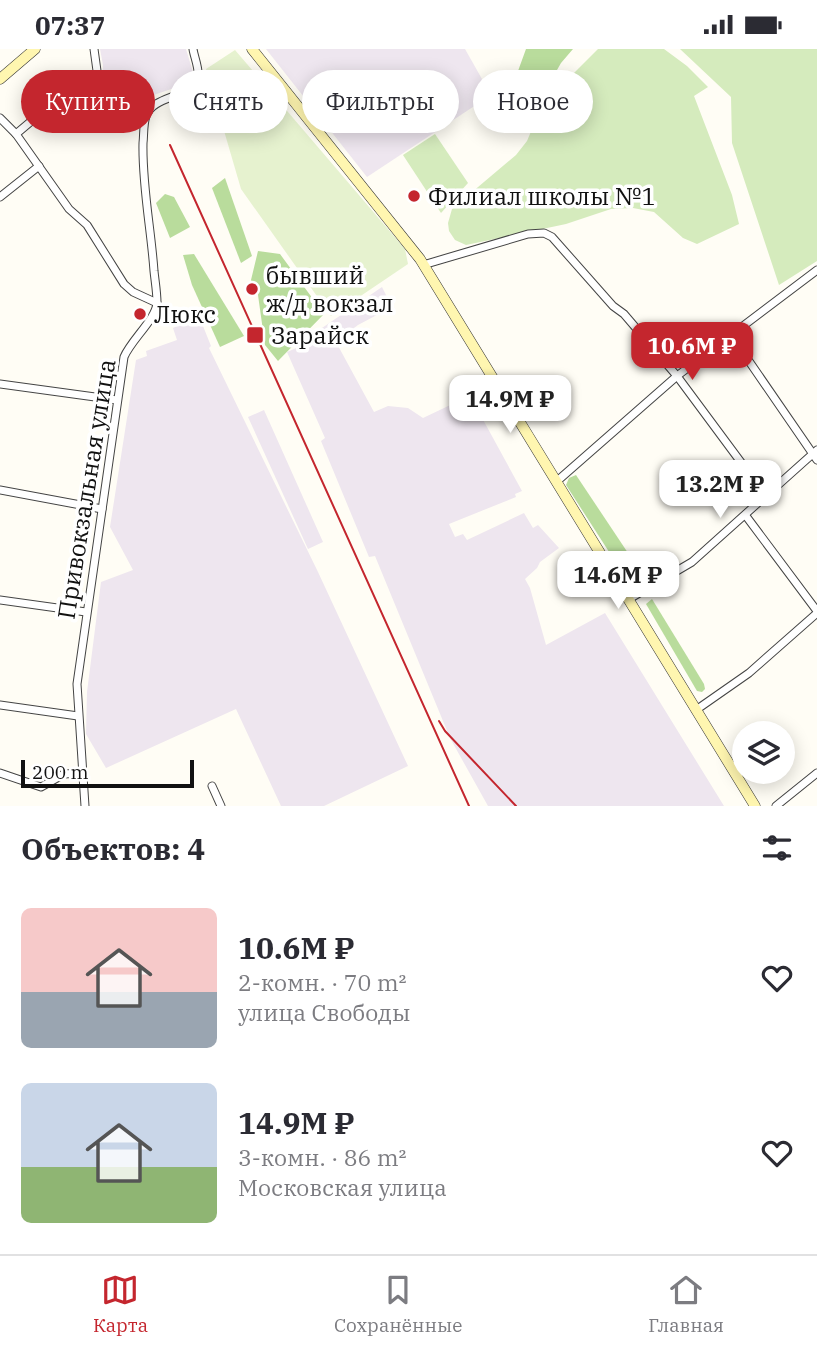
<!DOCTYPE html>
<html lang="ru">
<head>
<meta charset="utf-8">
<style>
	body { margin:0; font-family:"IBM Plex Serif",serif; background:#f2f2f3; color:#2b2b33; height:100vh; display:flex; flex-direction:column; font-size:26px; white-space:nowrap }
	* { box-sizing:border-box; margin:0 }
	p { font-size:23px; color:#7c7c81 }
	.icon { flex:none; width:38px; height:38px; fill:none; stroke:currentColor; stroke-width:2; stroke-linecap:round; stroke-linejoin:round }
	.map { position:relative; height:757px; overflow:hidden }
	.drawer { display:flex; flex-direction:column; background:#fff; flex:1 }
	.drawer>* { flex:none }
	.guide { position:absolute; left:21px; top:21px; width:775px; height:63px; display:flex; gap:14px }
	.controls { position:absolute; left:732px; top:672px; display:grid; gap:14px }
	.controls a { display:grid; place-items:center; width:63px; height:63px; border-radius:50%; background:#fff; box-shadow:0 4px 18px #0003; font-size:35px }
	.scale { position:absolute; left:21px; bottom:18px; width:173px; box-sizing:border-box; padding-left:7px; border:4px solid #111; border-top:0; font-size:19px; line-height:24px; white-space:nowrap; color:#111; -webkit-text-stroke:5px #fff; paint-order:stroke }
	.price { position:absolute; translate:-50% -60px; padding:0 16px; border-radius:14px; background:#fff; color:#222; font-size:23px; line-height:46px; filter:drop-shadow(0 2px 4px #0008) }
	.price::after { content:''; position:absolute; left:50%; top:42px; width:21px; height:16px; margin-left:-10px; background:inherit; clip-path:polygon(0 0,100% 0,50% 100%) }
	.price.current { background:#c4262e; color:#fff }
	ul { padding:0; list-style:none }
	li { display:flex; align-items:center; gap:21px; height:175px; padding:0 21px }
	li span { display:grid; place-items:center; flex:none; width:196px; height:140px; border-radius:10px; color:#555 }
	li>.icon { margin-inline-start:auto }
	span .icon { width:84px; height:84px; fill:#fffc; stroke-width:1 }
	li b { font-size:30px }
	h2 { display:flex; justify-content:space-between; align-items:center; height:84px; padding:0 21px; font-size:30px }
	.pill { padding:0 24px; border-radius:32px; background:#fff; box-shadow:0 4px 18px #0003; font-size:24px; line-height:63px }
	.pill.current { background:#c4262e; color:#fff }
	.status { display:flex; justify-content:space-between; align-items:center; height:49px; padding:0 35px; background:#fff; direction:ltr }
	.status svg { height:19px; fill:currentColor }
	.tab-bar { display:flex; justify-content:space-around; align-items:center; height:98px; border-top:2px solid #e1e1e2; background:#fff; font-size:19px; color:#7c7c81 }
	.tab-bar a { display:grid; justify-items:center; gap:4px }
	.tab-bar .current { color:#c4262e }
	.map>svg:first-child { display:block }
</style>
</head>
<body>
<div class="status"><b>07:37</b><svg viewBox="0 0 49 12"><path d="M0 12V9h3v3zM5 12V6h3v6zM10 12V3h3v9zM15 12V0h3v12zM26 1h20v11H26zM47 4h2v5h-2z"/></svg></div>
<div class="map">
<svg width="817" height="757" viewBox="0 0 817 757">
	<rect width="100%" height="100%" fill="#fffdf5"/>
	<g fill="#eee6ef">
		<polygon points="100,0 186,0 193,23 186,35 127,55 118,27 102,33 103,16"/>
		<polygon points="266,0 465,0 491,46 367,128"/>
		<polygon points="382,238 392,258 358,276 336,293 374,363 388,357 408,359 423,369 465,349 481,367 522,442 515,445 516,448 449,475 455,488 463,485 467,491 524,464 533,479 538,476 559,499 540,513 537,519 525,530 530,539 546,596 605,564 724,757 488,757 450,689 375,507 369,508 321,392 325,389 287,303 301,297 300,294"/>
		<polygon points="199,267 211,297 209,299 318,523 408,717 324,757 281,757 236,660 106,719 86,685 87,643 101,533 133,521 110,478 136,311 147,307 146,302 177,291 173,279"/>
		<polygon points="264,361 323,493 308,500 248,368"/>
	</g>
	<g fill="#d5ebbd">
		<polygon points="598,0 664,0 687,17 708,38 694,47 732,146 739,175 697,195 683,189 654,163 633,159 611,160 566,175 466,196 455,191 449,182 448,174 452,160 516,106 527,92 535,73 559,51 569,29"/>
		<polygon points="680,0 817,0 817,212 779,236 732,94 731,48"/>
		<polygon points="435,85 468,134 441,164 403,106"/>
	</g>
	<g fill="#b9dc9c">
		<polygon points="526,0 573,0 561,14 549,35 527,62 514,62 501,54 502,41 518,22"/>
		<polygon points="225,129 252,207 241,214 212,139"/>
		<polygon points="165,145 174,148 190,178 170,189 156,154"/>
		<polygon points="258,202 280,205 324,265 278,312 265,296 258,246 251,231"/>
		<polygon points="194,205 244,287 220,298 192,236 183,206"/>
		<polygon points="576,426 642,525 638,537 631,537 566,436 569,429"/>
		<polygon points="652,550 704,635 705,640 702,643 697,642 646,555"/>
	</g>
	<polygon fill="#e6f2cf" points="235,1 405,200 408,215 331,267 241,140 206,20"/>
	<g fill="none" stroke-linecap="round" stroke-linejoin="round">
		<g stroke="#444" stroke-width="9">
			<g id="street">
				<polyline points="0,69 16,85 69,160 87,176 124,235 133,243 157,254"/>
				<polyline points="16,85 54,53 75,60 86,52 98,29 94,0"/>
				<polyline points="0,148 39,117"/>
				<polyline points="423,216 528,185 544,184 552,188 613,257 624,265 677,327 766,447"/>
				<polyline points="731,286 817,411"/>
				<polyline points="0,335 117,351"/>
				<polyline points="556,433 677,327 817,221"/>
				<polyline points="0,441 102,460"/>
				<polyline points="746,467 817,562"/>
				<polyline points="629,550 692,513 817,401"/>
				<polyline points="0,551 86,563"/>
				<polyline points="0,656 78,667"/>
				<polyline points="696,661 749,624 817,564"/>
				<polyline points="0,724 41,738 64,725 82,724"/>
				<polyline points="212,737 221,757"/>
				<path d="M85,757L77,635L124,308C131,291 156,270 157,254C157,243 155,232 154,222C151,179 142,137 143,94C144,86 143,76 146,67C153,45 195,50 198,26C199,19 194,7 193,0"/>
				<polyline points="776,757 817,724"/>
			</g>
		</g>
		<g stroke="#333" stroke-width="11">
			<g id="secondary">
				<polyline points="252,0 420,210 755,757"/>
				<polyline points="0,30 35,0"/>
			</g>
		</g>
		<use href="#street" stroke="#fff" stroke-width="7"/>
		<use href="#secondary" stroke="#fff6b0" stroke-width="10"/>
		<g stroke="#c4262e" stroke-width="2">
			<polyline points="170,96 469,757"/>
			<polyline points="439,672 445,682 516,757"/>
		</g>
	</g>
	<g fill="#c4262e" stroke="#fff" stroke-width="2.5">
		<circle cx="414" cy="147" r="7"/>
		<circle cx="252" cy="240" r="7"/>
		<circle cx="140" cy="265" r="7"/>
		<rect x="246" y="277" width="18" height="18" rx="3.5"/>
	</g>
	<g text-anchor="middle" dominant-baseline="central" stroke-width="7" stroke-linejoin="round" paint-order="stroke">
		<g font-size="24" fill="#111" stroke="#fff" text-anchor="start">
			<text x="428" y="147">Филиал школы №1</text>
			<text x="266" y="226">бывший<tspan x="266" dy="28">ж/д вокзал</tspan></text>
			<text x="154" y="265">Люкс</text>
			<text x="271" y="286">Зарайск</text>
		</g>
		<g font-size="24" fill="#111" stroke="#fff">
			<text transform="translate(86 440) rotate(-81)">Привокзальная улица</text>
		</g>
	</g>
</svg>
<div class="controls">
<a><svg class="icon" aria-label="layers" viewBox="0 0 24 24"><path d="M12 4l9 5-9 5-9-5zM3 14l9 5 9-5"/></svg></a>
</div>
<div class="scale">200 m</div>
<b class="price current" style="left:692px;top:333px">10.6M ₽</b>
<b class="price" style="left:510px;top:386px">14.9M ₽</b>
<b class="price" style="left:720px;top:471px">13.2M ₽</b>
<b class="price" style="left:618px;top:562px">14.6M ₽</b>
<div class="guide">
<a class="pill current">Купить</a>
<a class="pill">Снять</a>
<a class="pill">Фильтры</a>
<a class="pill">Новое</a>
</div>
</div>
<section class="drawer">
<h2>Объектов: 4<svg class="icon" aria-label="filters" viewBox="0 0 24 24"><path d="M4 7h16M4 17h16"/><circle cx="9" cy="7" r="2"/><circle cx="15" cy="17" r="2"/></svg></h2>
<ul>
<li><span style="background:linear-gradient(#f6c9c9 60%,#9aa5b1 0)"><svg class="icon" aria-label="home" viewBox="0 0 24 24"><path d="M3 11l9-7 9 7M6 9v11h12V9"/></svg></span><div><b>10.6M ₽</b><p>2-комн. · 70 m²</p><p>улица Свободы</p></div><svg class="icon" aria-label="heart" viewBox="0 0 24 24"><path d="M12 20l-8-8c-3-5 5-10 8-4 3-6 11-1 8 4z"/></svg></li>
<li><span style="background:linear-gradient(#c9d6e8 60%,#8fb573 0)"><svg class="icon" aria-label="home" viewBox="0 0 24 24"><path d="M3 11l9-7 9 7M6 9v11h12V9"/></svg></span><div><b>14.9M ₽</b><p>3-комн. · 86 m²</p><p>Московская улица</p></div><svg class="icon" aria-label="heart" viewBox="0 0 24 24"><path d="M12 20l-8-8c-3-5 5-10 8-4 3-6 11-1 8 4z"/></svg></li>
</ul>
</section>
<nav class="tab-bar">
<a class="current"><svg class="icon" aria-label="map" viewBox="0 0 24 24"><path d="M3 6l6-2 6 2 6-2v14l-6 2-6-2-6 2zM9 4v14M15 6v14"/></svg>Карта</a>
<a><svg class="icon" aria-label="saved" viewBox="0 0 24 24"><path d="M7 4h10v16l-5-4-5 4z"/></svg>Сохранённые</a>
<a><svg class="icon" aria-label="home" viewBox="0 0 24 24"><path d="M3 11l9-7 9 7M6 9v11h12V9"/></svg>Главная</a>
</nav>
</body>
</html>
